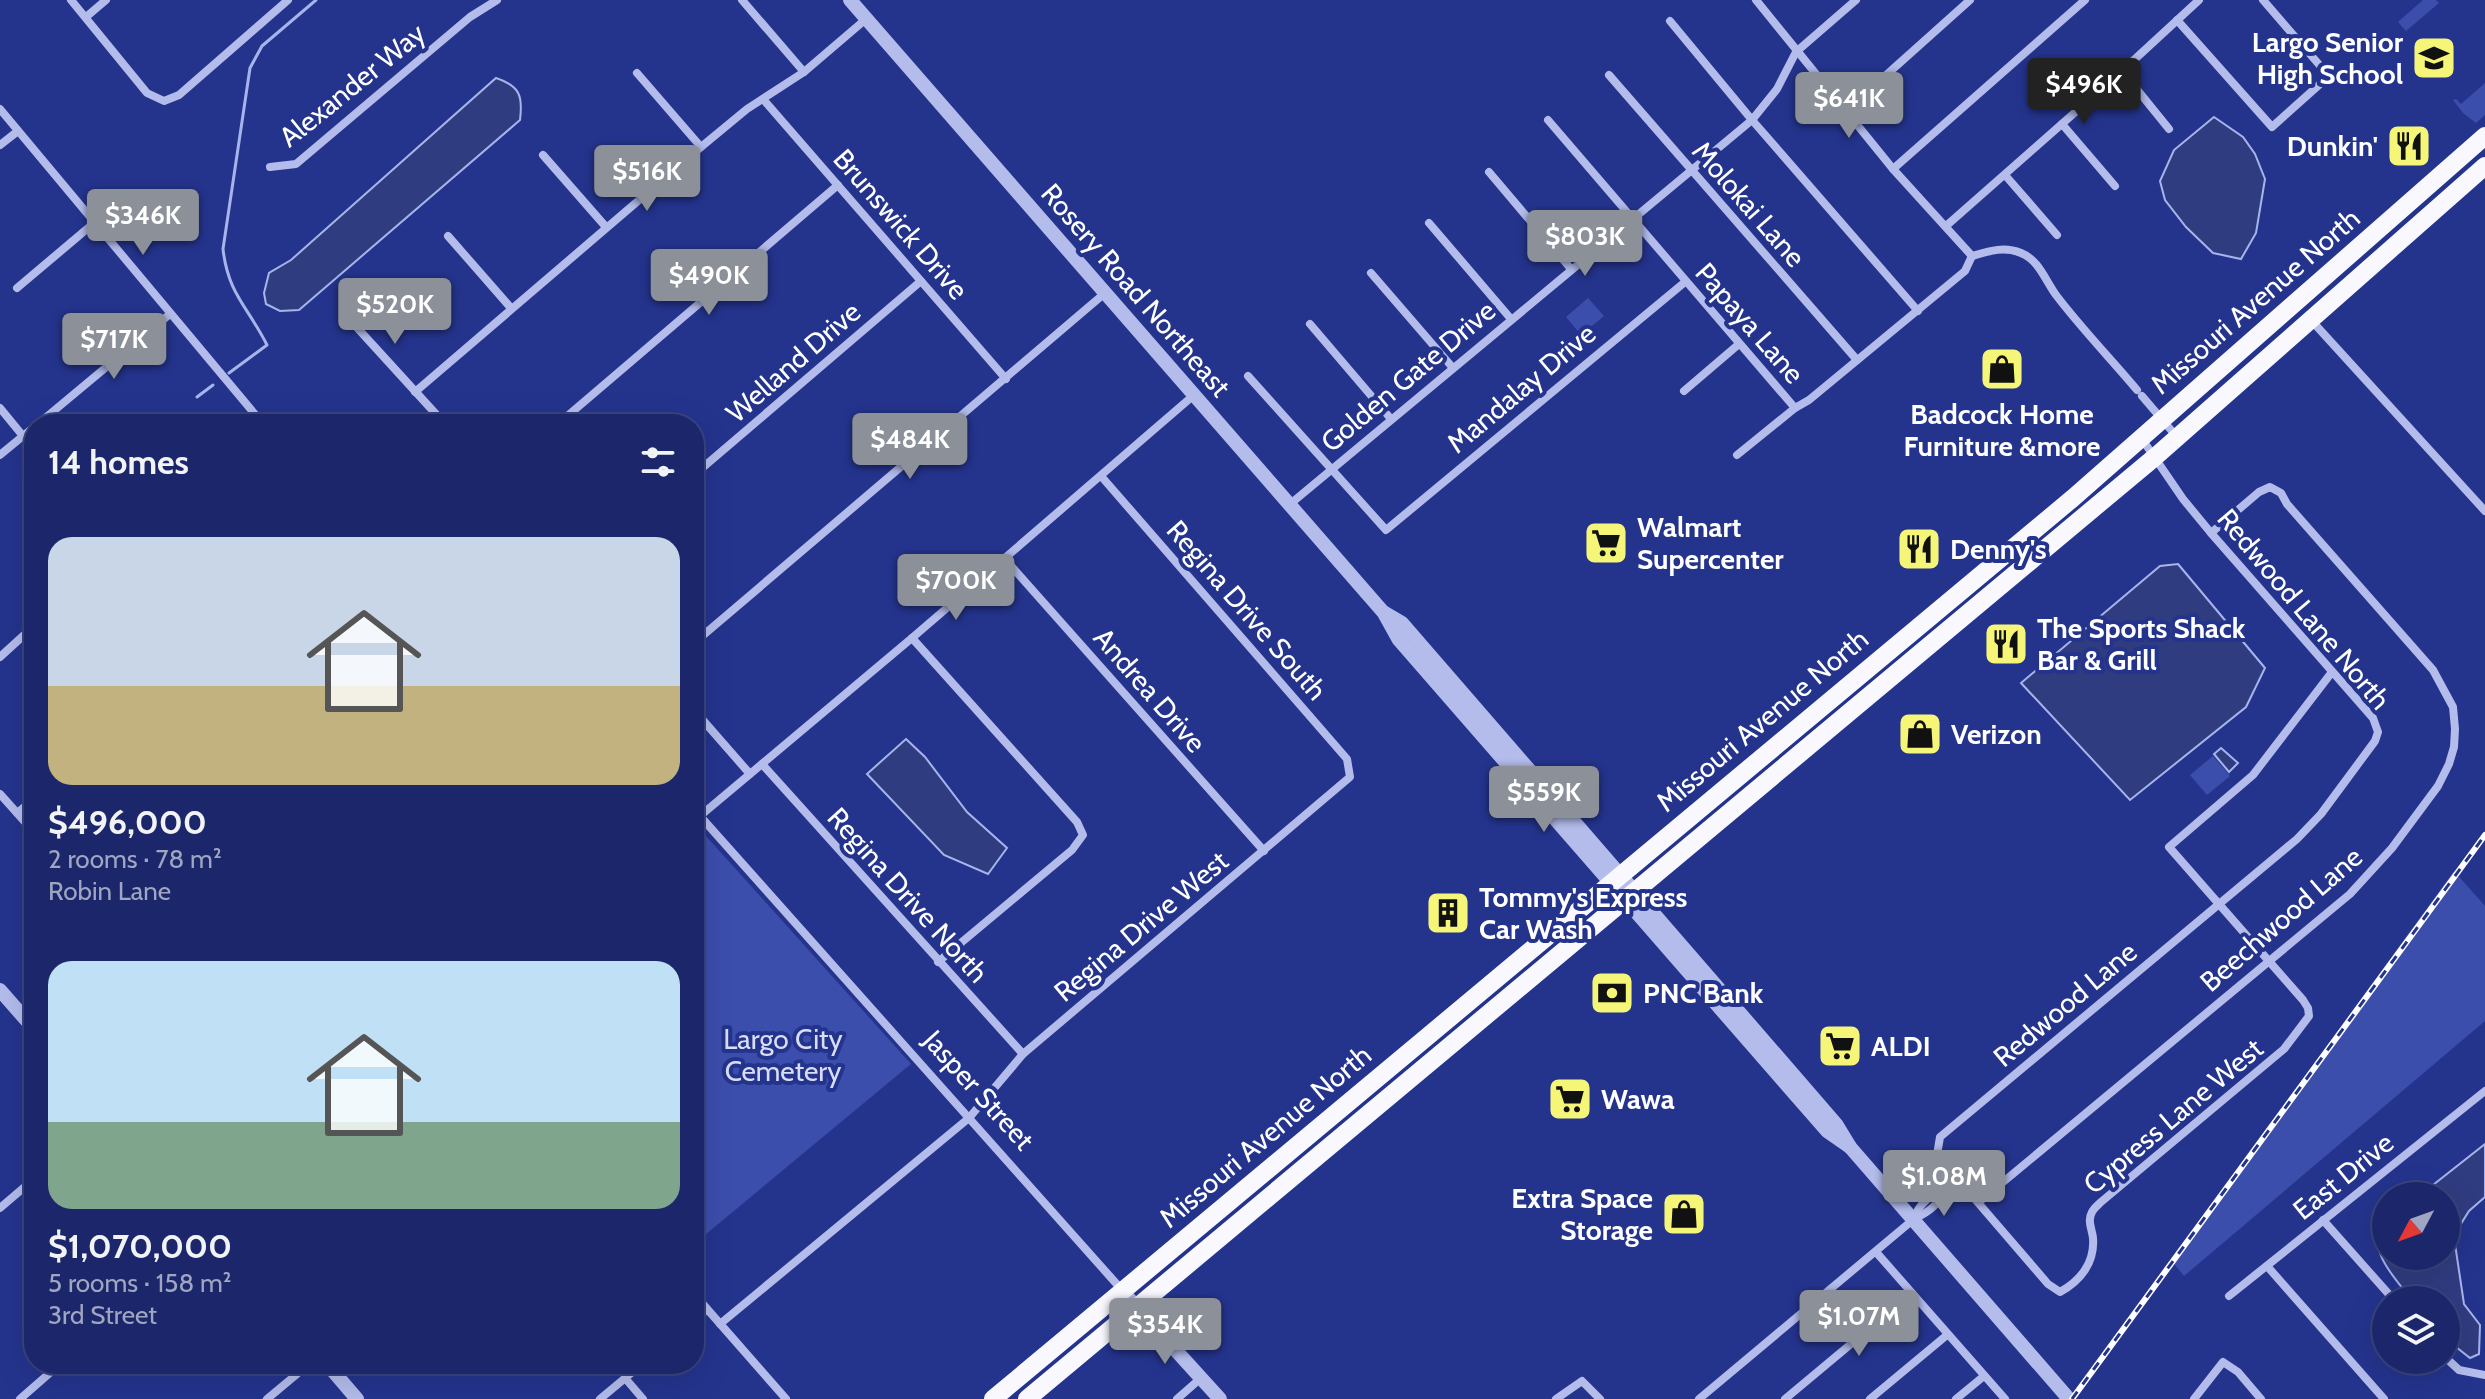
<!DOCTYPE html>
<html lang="en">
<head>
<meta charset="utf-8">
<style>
	body { margin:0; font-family:Cabin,sans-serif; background:#283372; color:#f1f3f6; height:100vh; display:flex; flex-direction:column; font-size:30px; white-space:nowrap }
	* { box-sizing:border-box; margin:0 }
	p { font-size:26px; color:#a0a5c1 }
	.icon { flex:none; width:44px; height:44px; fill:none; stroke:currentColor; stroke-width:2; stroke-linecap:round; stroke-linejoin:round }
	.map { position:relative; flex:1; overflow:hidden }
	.side { position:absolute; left:24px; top:414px; width:680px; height:960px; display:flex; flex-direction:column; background:#1b276a; border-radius:32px; box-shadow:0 8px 32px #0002,0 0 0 2px #39447e }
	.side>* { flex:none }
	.needle { width:52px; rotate:229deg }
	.fabs { position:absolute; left:2372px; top:1182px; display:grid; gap:16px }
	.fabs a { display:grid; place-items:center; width:88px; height:88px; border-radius:50%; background:#1b276a; box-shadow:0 8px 32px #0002,0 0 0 2px #39447e; font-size:40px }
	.price { position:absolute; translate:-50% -68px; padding:0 18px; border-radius:8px; background:#8c9099; color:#fff; font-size:26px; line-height:52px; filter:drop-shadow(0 2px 4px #0008) }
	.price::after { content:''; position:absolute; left:50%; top:48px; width:24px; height:18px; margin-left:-12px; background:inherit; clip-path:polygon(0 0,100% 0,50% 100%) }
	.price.selected { background:#222; color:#fff }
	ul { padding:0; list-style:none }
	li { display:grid; align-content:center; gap:16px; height:424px; padding:0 24px }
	li span { display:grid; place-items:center; height:248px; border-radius:24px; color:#555 }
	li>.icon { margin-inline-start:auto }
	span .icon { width:144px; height:144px; fill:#fffc; stroke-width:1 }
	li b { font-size:34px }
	h2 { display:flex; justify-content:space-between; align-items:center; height:96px; padding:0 24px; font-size:34px }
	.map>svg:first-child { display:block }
</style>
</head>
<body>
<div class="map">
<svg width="2485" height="1399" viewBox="0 0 2485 1399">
	<rect width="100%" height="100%" fill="#24348d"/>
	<g fill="#3c4eac">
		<polygon points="2423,0 2436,0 2439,3 2406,31 2398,22"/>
		<polygon points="2485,83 2485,115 2476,123 2463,113 2453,100 2456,99 2461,104"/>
		<polygon points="1588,298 1604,316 1581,335 1566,317"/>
		<polygon points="2213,756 2230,776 2207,795 2190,775"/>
		<polygon points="705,835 911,1064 694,1244 694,844"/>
		<polygon points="2454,871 2485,906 2485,1021 2184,1276 2171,1260"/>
	</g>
	<g fill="#303c80" stroke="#a7b4ec" stroke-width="2">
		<path d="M496,78C520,86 523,96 520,120L299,310L280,311L266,304L264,293L269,273L291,260Z"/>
		<polygon points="2214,117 2243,137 2255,154 2265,179 2256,233 2241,259 2213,253 2186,227 2165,200 2160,181 2174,150"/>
		<polygon points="2178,564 2265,668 2246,707 2130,800 2021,683 2160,566"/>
		<polygon points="906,739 925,757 967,812 1007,848 988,874 944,855 867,774"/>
		<polygon points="2221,748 2238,763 2229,772 2214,754"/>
		<path d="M2485,1144V1197L2469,1211L2459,1227L2455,1244L2464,1304L2480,1325L2479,1354L2470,1358L2446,1339V1300H2412C2396,1279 2363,1248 2386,1222V1256H2446V1196H2419Z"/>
	</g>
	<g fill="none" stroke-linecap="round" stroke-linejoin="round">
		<g stroke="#a7b4ec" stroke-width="3">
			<path d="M229,373L267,345C248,307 228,294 223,249L250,68L262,46L316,0"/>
			<polyline points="197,397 213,385"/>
		</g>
		<g stroke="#b3bceb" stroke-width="8">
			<polyline points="71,0 147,93 164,101 179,95 288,0"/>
			<polyline points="742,0 804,72"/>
			<polyline points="1756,0 1893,169 1972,256"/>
			<polyline points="86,17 106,0"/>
			<polyline points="2177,20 2272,127 2329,76 2263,0"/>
			<polyline points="1670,21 1752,120 1918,311"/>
			<polyline points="2122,71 2169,129"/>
			<polyline points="637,73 701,147"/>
			<polyline points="1609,75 1857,360"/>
			<polyline points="763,99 1006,379"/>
			<polyline points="0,109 263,424"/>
			<polyline points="1846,111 1970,0"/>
			<polyline points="1548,120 1795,408"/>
			<polyline points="2062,124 2115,186"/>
			<polyline points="0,145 18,131"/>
			<polyline points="543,155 606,227"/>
			<polyline points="270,167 296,164 470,17 497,0"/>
			<polyline points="1893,169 2085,0"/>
			<polyline points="1489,172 1571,269"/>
			<polyline points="2005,175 2057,235"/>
			<polyline points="1429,223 1511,319"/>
			<polyline points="1946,226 2122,71 2199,0"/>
			<polyline points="448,236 511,308"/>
			<path d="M1972,256C1989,251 2004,246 2021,253C2039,260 2045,280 2056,295C2081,328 2111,359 2137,390"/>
			<polyline points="1371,273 1453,368"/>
			<polyline points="17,288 94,223"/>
			<polyline points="2311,320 2485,511"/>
			<polyline points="351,321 445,424"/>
			<polyline points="1310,324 1391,419"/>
			<polyline points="1248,376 1386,530 1685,282"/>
			<polyline points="1684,391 1739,344"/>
			<polyline points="415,392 701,147 747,109 804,72 866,19"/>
			<polyline points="2142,396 2177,437"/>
			<polyline points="0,408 23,436"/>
			<polyline points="38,424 170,314"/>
			<polyline points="558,424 838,185"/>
			<path d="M2142,439L2183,499L2211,533L2373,718L2378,732L2375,741L2321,814L2297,839L1940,1137L1937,1155L2048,1284L2060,1292C2080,1281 2095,1263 2093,1238C2092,1229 2087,1221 2092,1212C2094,1208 2098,1205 2101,1202L2284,1049L2309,1016L2308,1008L2303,1000L2169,847L2253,775L2332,672"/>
			<polyline points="0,455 34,427"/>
			<polyline points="1737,455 1795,408 1809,400 1965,271 1972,256"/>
			<polyline points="694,475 921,281"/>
			<polyline points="1289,505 1752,120 1777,89 1796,52 1856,0"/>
			<polyline points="1004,558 1264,851"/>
			<polyline points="912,638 1077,822 1083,835 1072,850 938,962"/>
			<polyline points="694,643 1105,293"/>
			<polyline points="0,657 34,626"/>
			<polyline points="694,710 750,774"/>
			<polyline points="762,764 1023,1054"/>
			<polyline points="0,794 34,832"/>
			<polyline points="17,813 34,799"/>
			<polyline points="700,816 1122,1290"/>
			<polyline points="694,821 912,638 1194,395"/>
			<polyline points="1979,1202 2350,894 2392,848 2438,786 2449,764 2454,747 2455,729 2453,707 2433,670 2287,504 2281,493 2270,487 2259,492 2211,533"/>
			<polyline points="0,1208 34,1179"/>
			<path d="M1914,1219C1921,1196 1942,1192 1958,1178"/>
			<polyline points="2323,1220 2394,1300"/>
			<polyline points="1876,1252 2005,1399"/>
			<polyline points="2267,1266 2384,1399"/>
			<polyline points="694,1294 786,1399"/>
			<polyline points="2229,1296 2485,1091"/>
			<polyline points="694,1321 707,1309"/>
			<polyline points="720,1324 969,1118 1023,1054 1350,777 1347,759 1101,476"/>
			<polyline points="2446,1358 2459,1370 2485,1375"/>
			<polyline points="625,1378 643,1399"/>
			<polyline points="20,1399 60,1364"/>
			<polyline points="267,1399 309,1364"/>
			<polyline points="600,1399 642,1364"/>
			<polyline points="1177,1399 1201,1378"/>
			<polyline points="1556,1399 1582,1381 1600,1399"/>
			<path d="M1699,1399L1914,1219C1927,1213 1941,1203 1945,1189"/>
			<polyline points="1785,1399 1912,1293"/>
			<polyline points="1870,1399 1947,1335"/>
			<polyline points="1956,1399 1984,1376"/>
			<polyline points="2194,1399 2223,1362 2238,1372 2261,1399"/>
		</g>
		<g stroke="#b3bceb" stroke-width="14">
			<polyline points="850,0 1384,613 1399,640 1827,1131 1850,1147"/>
			<polyline points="1385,613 1402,623 1836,1124 1850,1147 2069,1399"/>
			<polyline points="0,990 34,1029"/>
			<polyline points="1122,1291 1220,1399"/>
			<polyline points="327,1364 357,1399"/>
		</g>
		<g stroke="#f8f8fe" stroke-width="18">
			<polyline points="993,1399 2073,498 2485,136"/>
			<polyline points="1027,1399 2155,457 2485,166"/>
		</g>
		<g stroke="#fff" stroke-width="6">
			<polyline id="rail" points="2072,1399 2485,835"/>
		</g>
		<use href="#rail" stroke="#24348d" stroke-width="3" stroke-dasharray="9" stroke-linecap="butt"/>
	</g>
	<defs>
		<g id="school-square" transform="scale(2.3)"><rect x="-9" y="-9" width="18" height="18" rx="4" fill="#f5f577" stroke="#24348d"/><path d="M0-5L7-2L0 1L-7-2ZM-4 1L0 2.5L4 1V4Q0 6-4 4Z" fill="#111"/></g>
		<g id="restaurant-square" transform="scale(2.3)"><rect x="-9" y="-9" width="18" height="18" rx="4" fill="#f5f577" stroke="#24348d"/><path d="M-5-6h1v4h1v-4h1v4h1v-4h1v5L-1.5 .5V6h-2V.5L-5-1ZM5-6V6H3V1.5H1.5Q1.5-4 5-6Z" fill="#111"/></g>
		<g id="shop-square" transform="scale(2.3)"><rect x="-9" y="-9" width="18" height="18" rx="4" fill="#f5f577" stroke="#24348d"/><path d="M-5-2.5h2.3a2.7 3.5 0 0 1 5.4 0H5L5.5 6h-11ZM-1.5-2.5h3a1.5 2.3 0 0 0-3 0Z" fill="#111"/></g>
		<g id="supermarket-square" transform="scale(2.3)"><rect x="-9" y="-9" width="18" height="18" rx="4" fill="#f5f577" stroke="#24348d"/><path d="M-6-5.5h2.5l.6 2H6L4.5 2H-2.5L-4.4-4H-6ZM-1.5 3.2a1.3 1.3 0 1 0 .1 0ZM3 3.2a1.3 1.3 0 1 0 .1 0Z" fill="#111"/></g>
		<g id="building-square" transform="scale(2.3)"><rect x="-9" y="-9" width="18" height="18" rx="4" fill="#f5f577" stroke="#24348d"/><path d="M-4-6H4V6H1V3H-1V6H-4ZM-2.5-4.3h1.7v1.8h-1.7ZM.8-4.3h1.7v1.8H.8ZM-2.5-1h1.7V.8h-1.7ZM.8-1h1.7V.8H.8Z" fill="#111"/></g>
		<g id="bank-square" transform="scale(2.3)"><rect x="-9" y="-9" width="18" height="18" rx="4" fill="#f5f577" stroke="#24348d"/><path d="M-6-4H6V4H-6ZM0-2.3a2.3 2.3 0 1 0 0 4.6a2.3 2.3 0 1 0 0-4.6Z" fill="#111"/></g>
	</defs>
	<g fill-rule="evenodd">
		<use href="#school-square" x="2434" y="58"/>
		<use href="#restaurant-square" x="2409" y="146"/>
		<use href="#shop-square" x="2002" y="369"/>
		<use href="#supermarket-square" x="1606" y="543"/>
		<use href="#restaurant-square" x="1919" y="549"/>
		<use href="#restaurant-square" x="2006" y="644"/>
		<use href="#shop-square" x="1920" y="734"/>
		<use href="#building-square" x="1448" y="913"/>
		<use href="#bank-square" x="1612" y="993"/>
		<use href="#supermarket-square" x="1840" y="1046"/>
		<use href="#supermarket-square" x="1570" y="1099"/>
		<use href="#shop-square" x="1684" y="1214"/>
	</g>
	<g text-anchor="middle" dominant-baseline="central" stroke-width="8" stroke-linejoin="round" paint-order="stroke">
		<g font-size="28" font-weight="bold" fill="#fff" stroke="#24348d" text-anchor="start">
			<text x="2403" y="42" text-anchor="end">Largo Senior<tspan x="2403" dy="32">High School</tspan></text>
			<text x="2378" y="146" text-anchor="end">Dunkin'</text>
			<text x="2002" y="414" text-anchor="middle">Badcock Home<tspan x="2002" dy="32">Furniture &amp;more</tspan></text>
			<text x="1637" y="527">Walmart<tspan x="1637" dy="32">Supercenter</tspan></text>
			<text x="1950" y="549">Denny's</text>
			<text x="2037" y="628">The Sports Shack<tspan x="2037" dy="32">Bar &amp; Grill</tspan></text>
			<text x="1951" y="734">Verizon</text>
			<text x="1479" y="897">Tommy's Express<tspan x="1479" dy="32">Car Wash</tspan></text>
			<text x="1643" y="993">PNC Bank</text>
			<text x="1871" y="1046">ALDI</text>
			<text x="1601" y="1099">Wawa</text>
			<text x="1653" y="1198" text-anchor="end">Extra Space<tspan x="1653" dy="32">Storage</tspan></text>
		</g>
		<g font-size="28" fill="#fff" stroke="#24348d">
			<text transform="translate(352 85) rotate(-39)">Alexander Way</text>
			<text transform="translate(1749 204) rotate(49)">Molokai Lane</text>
			<text transform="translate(901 224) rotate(49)">Brunswick Drive</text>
			<text transform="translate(1136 290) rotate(49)">Rosery Road Northeast</text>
			<text transform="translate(2255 301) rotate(-41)">Missouri Avenue North</text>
			<text transform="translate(1750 323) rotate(49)">Papaya Lane</text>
			<text transform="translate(793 362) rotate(-41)">Welland Drive</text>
			<text transform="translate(1408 376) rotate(-40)">Golden Gate Drive</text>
			<text transform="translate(1521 388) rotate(-40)">Mandalay Drive</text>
			<text transform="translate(2304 609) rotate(50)">Redwood Lane North</text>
			<text transform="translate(1247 610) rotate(49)">Regina Drive South</text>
			<text transform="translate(1150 690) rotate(49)">Andrea Drive</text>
			<text transform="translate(1762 720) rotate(-40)">Missouri Avenue North</text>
			<text transform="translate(908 895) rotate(48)">Regina Drive North</text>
			<text transform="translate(2281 919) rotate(-41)">Beechwood Lane</text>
			<text transform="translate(1141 926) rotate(-40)">Regina Drive West</text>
			<text transform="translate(2065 1004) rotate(-40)">Redwood Lane</text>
			<text transform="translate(979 1090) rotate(48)">Jasper Street</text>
			<text transform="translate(2173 1116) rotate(-40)">Cypress Lane West</text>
			<text transform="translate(1265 1136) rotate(-40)">Missouri Avenue North</text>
			<text transform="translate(2343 1176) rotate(-39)">East Drive</text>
		</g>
		<g font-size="28" fill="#d8ddf8" stroke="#24348d">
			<text x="783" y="1039">Largo City<tspan x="783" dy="32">Cemetery</tspan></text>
		</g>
	</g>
</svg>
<div class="fabs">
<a><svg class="needle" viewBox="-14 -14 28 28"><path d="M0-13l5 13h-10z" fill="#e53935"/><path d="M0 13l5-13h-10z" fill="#a0a5c1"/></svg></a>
<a><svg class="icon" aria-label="layers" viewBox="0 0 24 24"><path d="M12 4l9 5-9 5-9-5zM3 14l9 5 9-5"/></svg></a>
</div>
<b class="price selected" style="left:2084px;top:126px">$496K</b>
<b class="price" style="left:1849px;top:140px">$641K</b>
<b class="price" style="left:647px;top:213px">$516K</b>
<b class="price" style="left:143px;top:257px">$346K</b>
<b class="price" style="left:1585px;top:278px">$803K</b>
<b class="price" style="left:709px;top:317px">$490K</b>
<b class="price" style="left:395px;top:346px">$520K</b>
<b class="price" style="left:114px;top:381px">$717K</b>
<b class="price" style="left:910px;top:481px">$484K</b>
<b class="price" style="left:956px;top:622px">$700K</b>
<b class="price" style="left:1544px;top:834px">$559K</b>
<b class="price" style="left:1944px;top:1218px">$1.08M</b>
<b class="price" style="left:1859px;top:1358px">$1.07M</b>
<b class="price" style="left:1165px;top:1366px">$354K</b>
<section class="side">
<h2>14 homes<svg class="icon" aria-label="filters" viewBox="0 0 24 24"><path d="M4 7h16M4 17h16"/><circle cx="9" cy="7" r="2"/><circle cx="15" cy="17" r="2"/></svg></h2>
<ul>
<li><span style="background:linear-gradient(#c9d6e8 60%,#c2b280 0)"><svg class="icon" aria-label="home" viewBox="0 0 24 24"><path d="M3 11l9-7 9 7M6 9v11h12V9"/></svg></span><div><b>$496,000</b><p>2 rooms · 78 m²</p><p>Robin Lane</p></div></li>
<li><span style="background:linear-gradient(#bfe0f5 65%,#7fa58c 0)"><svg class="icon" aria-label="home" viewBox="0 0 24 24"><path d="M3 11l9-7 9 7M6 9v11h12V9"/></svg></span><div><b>$1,070,000</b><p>5 rooms · 158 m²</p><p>3rd Street</p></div></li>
</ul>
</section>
</div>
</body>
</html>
